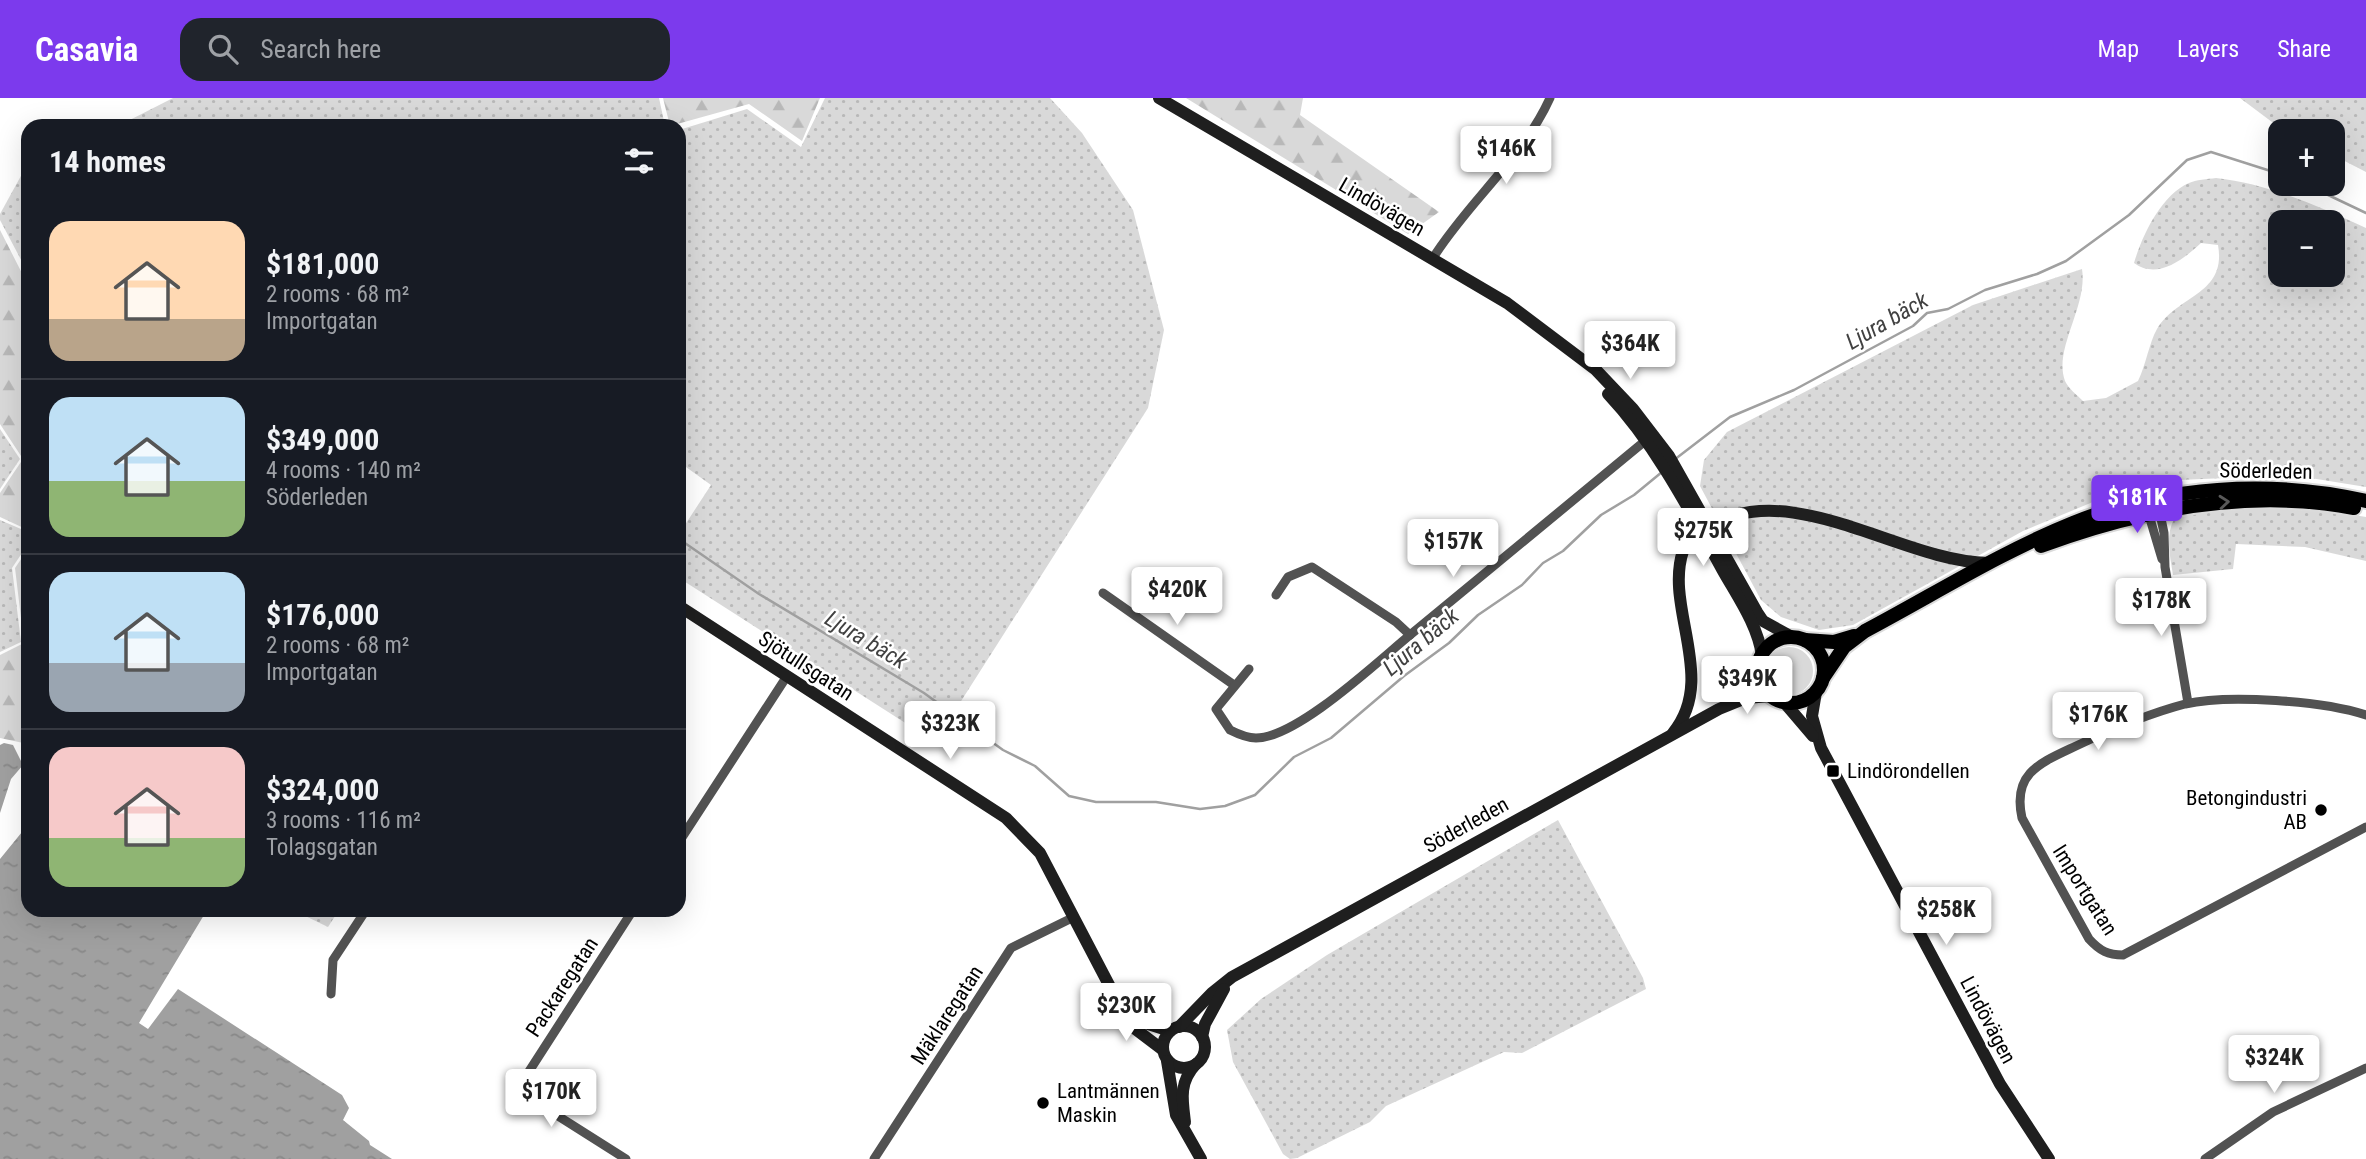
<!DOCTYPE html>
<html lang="en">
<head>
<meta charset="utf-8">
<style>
	body { margin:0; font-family:"Roboto Condensed",sans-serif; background:#20242c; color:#f1f3f6; height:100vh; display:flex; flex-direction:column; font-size:26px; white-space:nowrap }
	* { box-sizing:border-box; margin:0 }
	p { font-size:23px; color:#9ea1a6 }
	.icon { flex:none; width:38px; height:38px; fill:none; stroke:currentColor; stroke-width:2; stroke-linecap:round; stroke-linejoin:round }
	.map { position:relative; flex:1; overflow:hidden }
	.drawer { position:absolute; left:21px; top:21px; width:665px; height:798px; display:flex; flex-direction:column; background:#171b24; border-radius:21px; box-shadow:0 7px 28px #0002 }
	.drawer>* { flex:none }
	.buttons { position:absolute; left:2268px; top:21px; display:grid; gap:14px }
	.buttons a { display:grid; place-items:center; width:77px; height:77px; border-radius:14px; background:#171b24; box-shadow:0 7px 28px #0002; font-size:35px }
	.price { position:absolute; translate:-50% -60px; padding:0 16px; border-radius:7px; background:#fff; color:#222; font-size:23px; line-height:46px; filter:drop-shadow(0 2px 4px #0008) }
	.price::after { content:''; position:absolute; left:50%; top:42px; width:21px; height:16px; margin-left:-10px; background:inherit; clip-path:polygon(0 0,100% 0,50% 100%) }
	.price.on { background:#7c3aed; color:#fff }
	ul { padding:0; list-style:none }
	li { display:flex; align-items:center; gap:21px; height:175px; padding:0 28px }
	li+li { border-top:2px solid #363941 }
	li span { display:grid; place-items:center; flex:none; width:196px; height:140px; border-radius:21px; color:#555 }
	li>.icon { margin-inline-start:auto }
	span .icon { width:84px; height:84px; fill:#fffc; stroke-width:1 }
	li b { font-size:30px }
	h2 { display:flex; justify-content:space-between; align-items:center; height:84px; padding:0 28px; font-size:30px }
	header { display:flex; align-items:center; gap:42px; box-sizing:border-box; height:98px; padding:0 35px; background:#7c3aed; color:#fff }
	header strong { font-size:33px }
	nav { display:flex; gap:38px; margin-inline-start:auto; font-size:24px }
	.search { width:490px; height:63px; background:#20242c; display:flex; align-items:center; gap:18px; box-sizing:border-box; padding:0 24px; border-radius:21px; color:#9ea1a6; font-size:26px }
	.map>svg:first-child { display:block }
</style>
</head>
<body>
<header>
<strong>Casavia</strong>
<div class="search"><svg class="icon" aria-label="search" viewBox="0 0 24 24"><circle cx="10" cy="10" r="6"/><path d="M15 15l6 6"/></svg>Search here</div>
<nav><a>Map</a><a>Layers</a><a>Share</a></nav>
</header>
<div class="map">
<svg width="2366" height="1061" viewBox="0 0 2366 1061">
	<defs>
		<pattern id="grass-dots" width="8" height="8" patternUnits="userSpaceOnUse" patternTransform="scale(1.75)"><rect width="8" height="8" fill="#d9d9d9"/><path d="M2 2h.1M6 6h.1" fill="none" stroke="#b8b8b8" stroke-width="1.8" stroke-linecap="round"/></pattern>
		<pattern id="forest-firs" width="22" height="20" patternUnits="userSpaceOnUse" patternTransform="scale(1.75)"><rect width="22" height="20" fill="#d9d9d9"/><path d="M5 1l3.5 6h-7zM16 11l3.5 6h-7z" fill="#b8b8b8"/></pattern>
		<pattern id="water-ripples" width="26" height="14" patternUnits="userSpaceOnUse" patternTransform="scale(1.75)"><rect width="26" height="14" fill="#a0a0a0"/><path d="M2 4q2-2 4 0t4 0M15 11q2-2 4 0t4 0" fill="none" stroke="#888"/></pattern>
	</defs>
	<rect width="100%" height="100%" fill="#fff"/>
	<g fill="url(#grass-dots)" fill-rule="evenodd">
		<polygon points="173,0 659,0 665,28 118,28"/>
		<polygon points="825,0 1050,0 1082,35 1133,112 1164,232 1148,310 935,644 679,480 679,436 711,387 679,364 679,32 747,11 801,49"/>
		<polygon points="2240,0 2366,0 2366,74 2333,57 2333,33 2284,33"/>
		<polygon points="28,73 28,175 0,122 0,116 22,76"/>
		<path d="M2216,80C2269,86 2318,108 2366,130V389L2292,377L2180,382L2105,399L2023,433L1853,527L1819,532L1781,519L1761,502L1700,388L1704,362L1727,334L1973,207L2082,171C2088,208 2053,251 2065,283C2068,290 2077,297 2083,303L2106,300L2138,283C2146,267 2149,245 2157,231C2177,197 2227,197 2218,147L2201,145C2183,162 2157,182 2134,165C2142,138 2161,97 2189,85C2196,82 2207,81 2216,80ZM2280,124H2333V177H2280Z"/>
		<polygon points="0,331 20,361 0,391"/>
		<path d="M2263,409L2313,410L2366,419V463L2305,449L2236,446L2233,471L2173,477C2170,457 2165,439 2174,421L2212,411Z"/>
		<polygon points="0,422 28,434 28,446 12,470 21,544 0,554"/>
		<polygon points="1558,722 1643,880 1646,891 1522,955 1504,954 1386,1008 1370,1024 1297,1060 1290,1061 1283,1056 1233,964 1227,932 1261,901 1327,857"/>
		<polygon points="293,812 339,812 328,829"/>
	</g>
	<g fill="url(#forest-firs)">
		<polygon points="663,0 820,0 802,43 749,6 670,28"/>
		<polygon points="1186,0 1303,0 1300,17 1439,114 1408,136"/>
		<polygon points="0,132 28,187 28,432 0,419 0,395 23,361 0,326"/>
		<polygon points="28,451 28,646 0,640 0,557 24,545 15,470"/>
	</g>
	<circle fill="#d9d9d9" cx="1789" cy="573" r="24"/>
	<g fill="url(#water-ripples)">
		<polygon points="4,645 13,647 23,667 11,681 0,715 0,647"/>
		<polygon points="28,718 28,812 207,812 139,925 148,931 178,891 342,997 349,1010 343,1022 369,1043 370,1047 392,1061 0,1061 0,761 22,734"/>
	</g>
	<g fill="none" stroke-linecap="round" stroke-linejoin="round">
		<g stroke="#a0a0a0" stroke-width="2.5">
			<polyline points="2305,86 2366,115"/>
			<polyline points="1674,362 1730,319 1794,292 1913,228 1927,215 1948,211 1985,192 2037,176 2066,163 2129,117 2187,62 2211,54 2280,76"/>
			<polyline points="679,441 759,496 924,595 1003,652 1035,668 1069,698 1096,704 1156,704 1200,711 1225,708 1255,697 1294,659 1331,640 1404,578 1449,545 1478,517 1522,487 1543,465 1563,453 1601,417 1634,397 1662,374"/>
		</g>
		<g stroke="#dbdbdb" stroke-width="18">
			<g id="primary">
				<path d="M2041,448C2141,411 2248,390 2354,410"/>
				<circle cx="1791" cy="572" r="33"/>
				<polyline points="1805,542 1834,544 1854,538"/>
				<path d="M1823,580L1844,549L1865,533C1933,497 2001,454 2073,425C2164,388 2270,381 2366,403"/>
			</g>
		</g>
		<g stroke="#525252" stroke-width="9">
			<path d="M1433,160C1468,104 1523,60 1550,0"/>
			<polyline points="2159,411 2164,435 2165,469 2188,605"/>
			<polyline points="2148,414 2162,461"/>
			<polyline points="1103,495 1234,587"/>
			<polyline points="1276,497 1288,479 1312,469 1396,524 1410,537 1645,343"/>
			<path d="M1249,571L1216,611L1230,632C1238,636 1247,640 1256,640C1297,640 1377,564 1410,537"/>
			<path d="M2366,617C2324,603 2228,596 2185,606C2147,616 2112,631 2076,648C2040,665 2012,675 2022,720L2089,841C2100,853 2108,857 2123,857L2366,729"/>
			<polyline points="679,744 787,578"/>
			<polyline points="331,896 333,862 366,812"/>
			<polyline points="626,1061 517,992 633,812"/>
			<polyline points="874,1061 1011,850 1074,819"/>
			<polyline points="2205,1061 2273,1014 2366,970"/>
		</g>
		<g stroke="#1f1f1f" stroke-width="12">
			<polyline points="1159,0 1507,205 1596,272 1633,311 1669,358 1757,514 1763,523 1792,539"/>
			<path d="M1608,296C1655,346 1689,411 1722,471C1737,498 1758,527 1762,558"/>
			<polyline points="679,508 1006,720 1040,755 1130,927 1163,952"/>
			<polyline points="1816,594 1812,618 1821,650 2000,986 2049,1061"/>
			<polyline points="1731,601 1750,584 1759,571"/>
			<polyline points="1784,604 1813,638"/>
			<path d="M1673,635C1718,580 1664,510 1683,453C1687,440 1699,434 1709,428C1793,379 1902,464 1988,465"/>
			<polyline points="1124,911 1139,923 1170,933"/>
			<circle cx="1184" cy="949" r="21"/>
			<polyline points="1179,929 1212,895 1232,879 1719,611 1746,600 1771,598"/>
			<polyline points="1202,939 1205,926 1224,891"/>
			<polyline points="1167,963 1176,1017 1201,1061"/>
			<path d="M1185,1024C1182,1001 1179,984 1196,966"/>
		</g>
		<use href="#primary" stroke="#000" stroke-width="14"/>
	</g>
	<defs><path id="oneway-chevron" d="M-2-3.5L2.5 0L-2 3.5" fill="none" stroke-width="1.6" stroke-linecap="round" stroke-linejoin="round" transform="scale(1.75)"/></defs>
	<use stroke="#595959" href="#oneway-chevron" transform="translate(2224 404) rotate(-5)"/>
	<g fill="#000" stroke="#fff" stroke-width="2.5">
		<rect x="1826" y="666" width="14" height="14" rx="3.5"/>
		<circle cx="2321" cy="712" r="7"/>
		<circle cx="1043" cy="1005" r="7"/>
	</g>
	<g text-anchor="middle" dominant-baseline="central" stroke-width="5" stroke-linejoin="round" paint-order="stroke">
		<g font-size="21" fill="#000" stroke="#fff">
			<text transform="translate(1382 109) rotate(30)">Lindövägen</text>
			<text transform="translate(2266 373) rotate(1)">Söderleden</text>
			<text transform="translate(806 568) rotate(33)">Sjötullsgatan</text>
			<text transform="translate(1466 727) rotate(-29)">Söderleden</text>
			<text transform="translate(2085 792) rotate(58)">Importgatan</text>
			<text transform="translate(562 889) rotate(-57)">Packaregatan</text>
			<text transform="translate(947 917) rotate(-57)">Mäklaregatan</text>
			<text transform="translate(1988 922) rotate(62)">Lindövägen</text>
		</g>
		<g font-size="21" fill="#000" stroke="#fff" text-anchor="start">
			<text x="1847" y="673">Lindörondellen</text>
			<text x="2307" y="700" text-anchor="end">Betongindustri<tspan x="2307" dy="24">AB</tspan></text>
			<text x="1057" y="993">Lantmännen<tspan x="1057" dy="24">Maskin</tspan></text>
		</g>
		<g font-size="23" font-style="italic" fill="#414141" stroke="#fff">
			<text transform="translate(1887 223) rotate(-30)">Ljura bäck</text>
			<text transform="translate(866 542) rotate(31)">Ljura bäck</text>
			<text transform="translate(1421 544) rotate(-40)">Ljura bäck</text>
		</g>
	</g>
</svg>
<div class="buttons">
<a>+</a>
<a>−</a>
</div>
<b class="price" style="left:1506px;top:88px">$146K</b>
<b class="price" style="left:1630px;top:283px">$364K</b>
<b class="price on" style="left:2137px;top:437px">$181K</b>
<b class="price" style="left:1703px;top:470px">$275K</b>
<b class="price" style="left:1453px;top:481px">$157K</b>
<b class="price" style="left:1177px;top:529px">$420K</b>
<b class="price" style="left:2161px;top:540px">$178K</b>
<b class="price" style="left:1747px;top:618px">$349K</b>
<b class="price" style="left:2098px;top:654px">$176K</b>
<b class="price" style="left:950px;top:663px">$323K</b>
<b class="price" style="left:1946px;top:849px">$258K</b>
<b class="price" style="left:1126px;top:945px">$230K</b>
<b class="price" style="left:2274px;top:997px">$324K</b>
<b class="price" style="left:551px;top:1031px">$170K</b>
<section class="drawer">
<h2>14 homes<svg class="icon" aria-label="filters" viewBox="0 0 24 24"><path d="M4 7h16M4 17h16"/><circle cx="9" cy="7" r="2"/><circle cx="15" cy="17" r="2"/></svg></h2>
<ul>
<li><span style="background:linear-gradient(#ffd9b3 70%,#b9a48a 0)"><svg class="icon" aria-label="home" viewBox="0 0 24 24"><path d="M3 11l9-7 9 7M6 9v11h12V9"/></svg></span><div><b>$181,000</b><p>2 rooms · 68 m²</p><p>Importgatan</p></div></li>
<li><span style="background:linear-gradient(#bfe0f5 60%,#8fb573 0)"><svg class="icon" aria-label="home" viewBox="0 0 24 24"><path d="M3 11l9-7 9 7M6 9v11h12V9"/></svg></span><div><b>$349,000</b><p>4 rooms · 140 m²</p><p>Söderleden</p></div></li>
<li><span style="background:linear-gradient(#bfe0f5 65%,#9aa5b1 0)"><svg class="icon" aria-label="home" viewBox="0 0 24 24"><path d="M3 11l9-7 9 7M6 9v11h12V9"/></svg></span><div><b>$176,000</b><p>2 rooms · 68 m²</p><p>Importgatan</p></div></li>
<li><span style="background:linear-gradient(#f6c9c9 65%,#8fb573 0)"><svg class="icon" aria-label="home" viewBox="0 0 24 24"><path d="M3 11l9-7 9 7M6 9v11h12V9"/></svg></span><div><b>$324,000</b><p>3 rooms · 116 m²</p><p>Tolagsgatan</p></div></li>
</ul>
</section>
</div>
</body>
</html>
